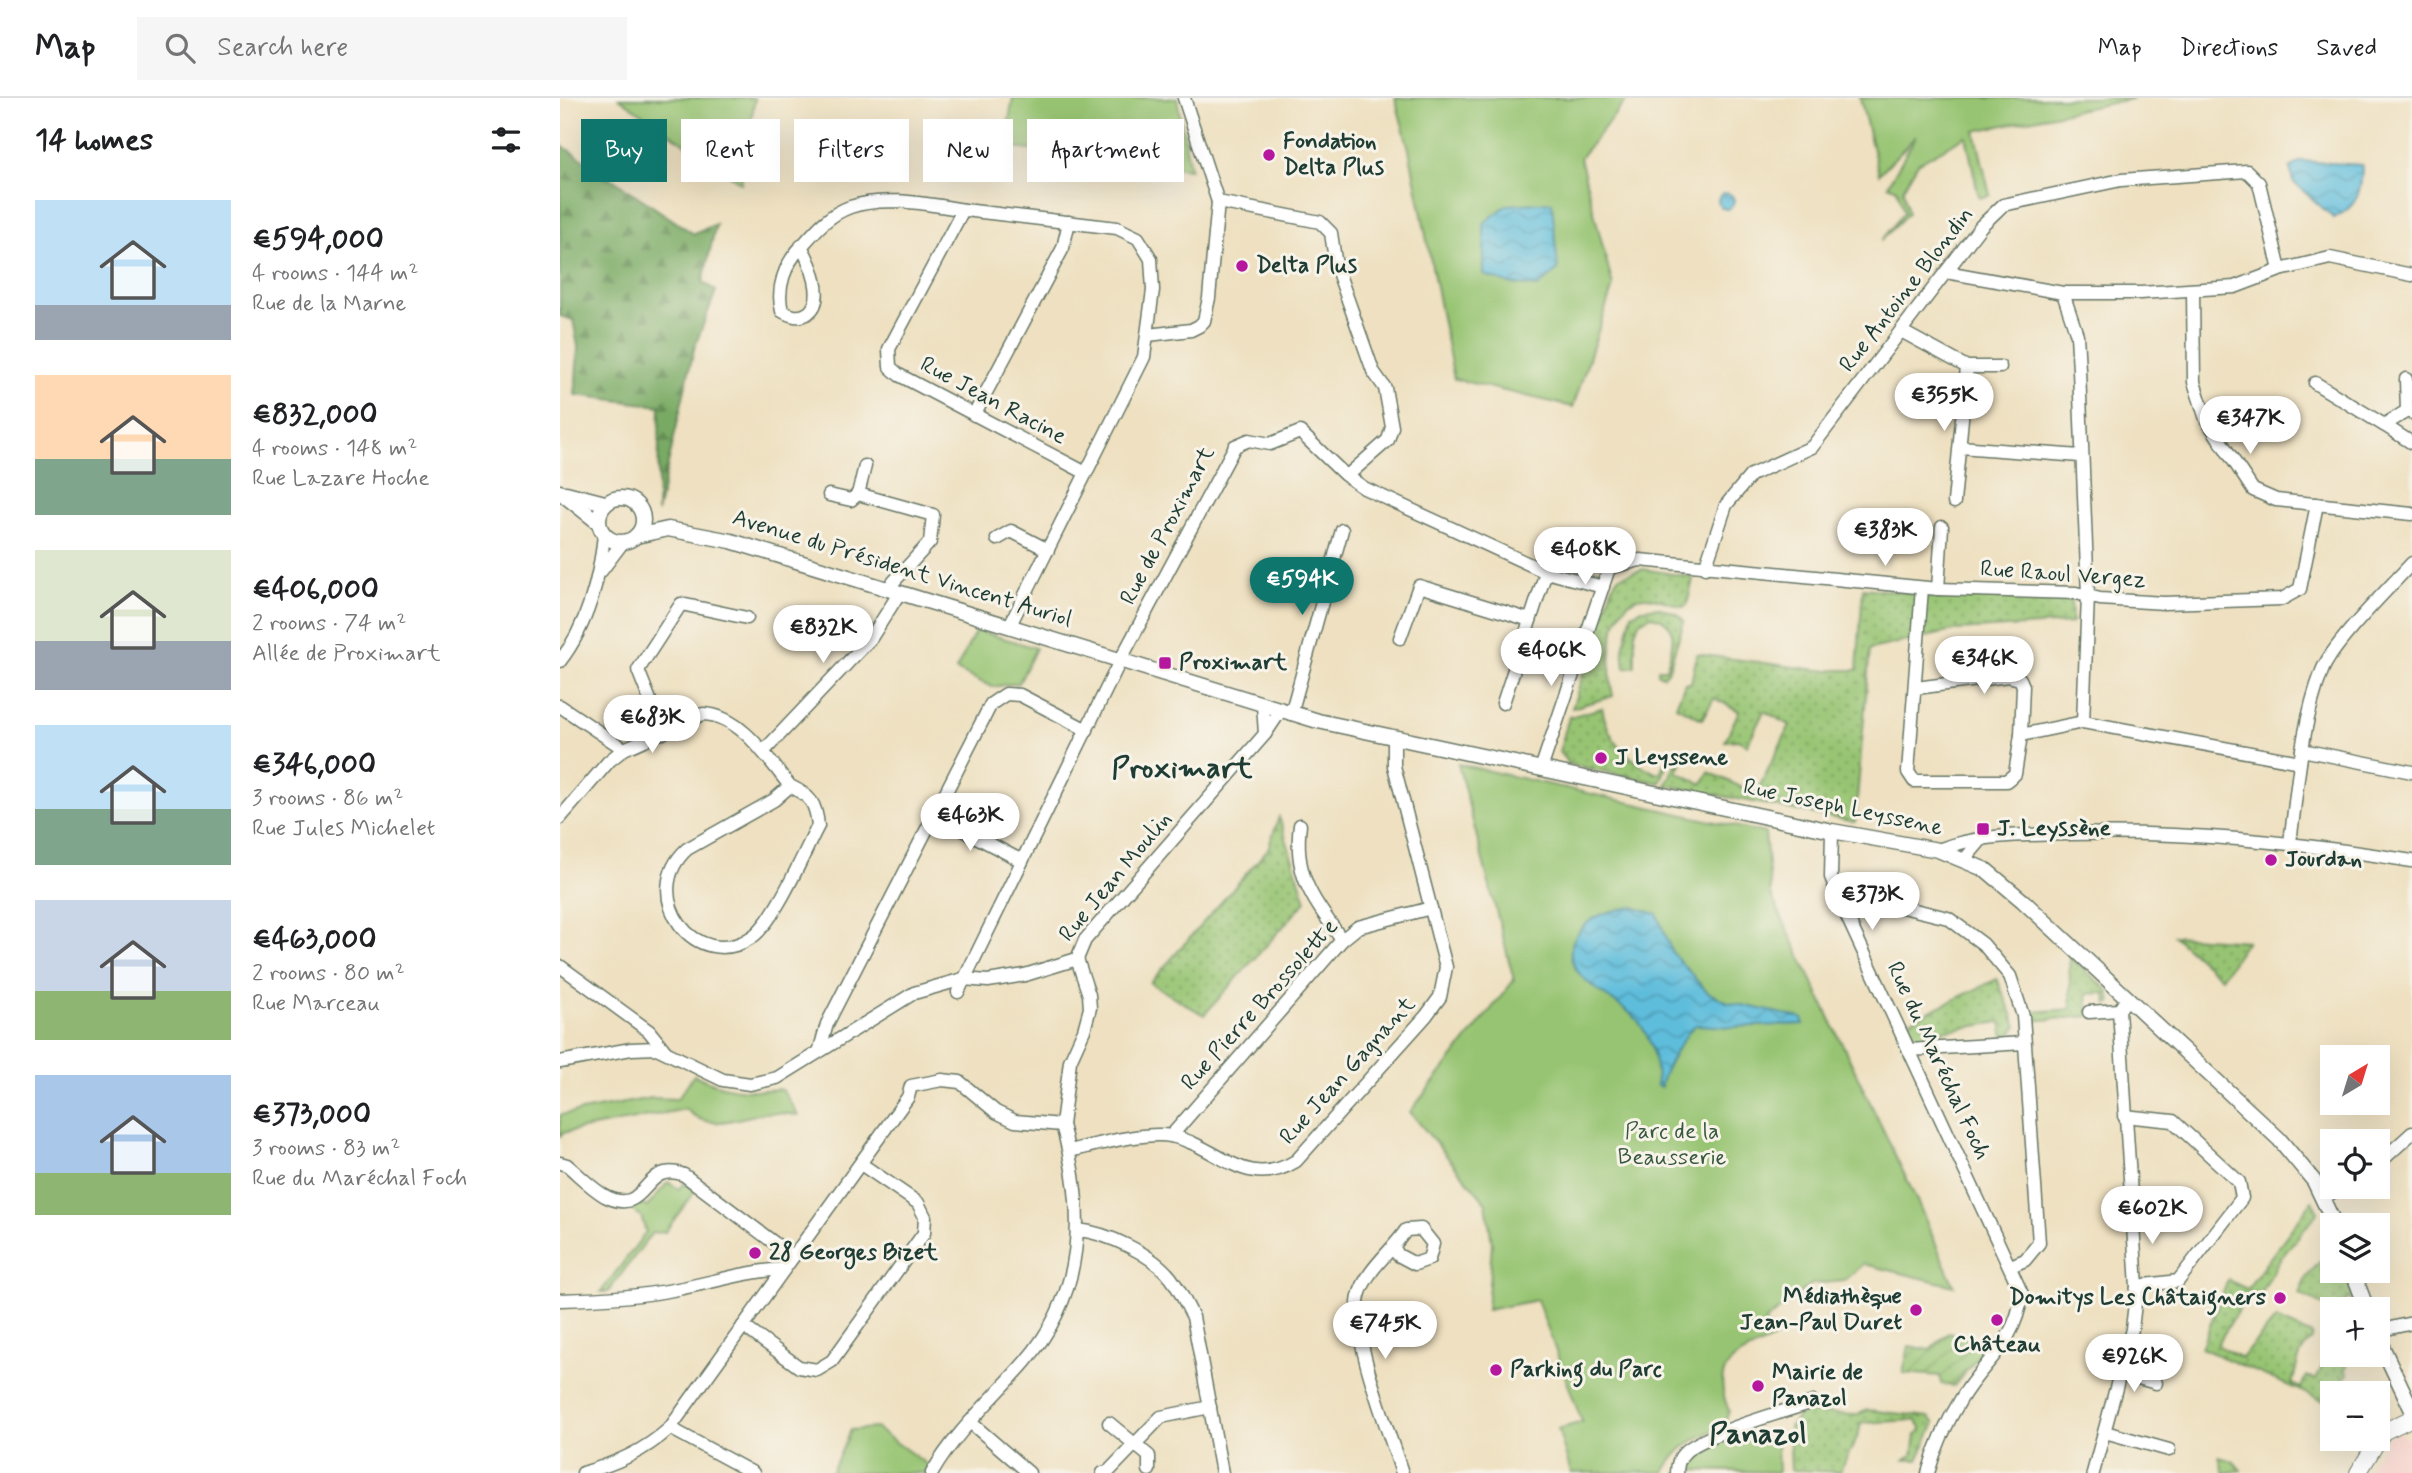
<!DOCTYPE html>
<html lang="en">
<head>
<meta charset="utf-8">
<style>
	body { margin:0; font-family:Mynerve,sans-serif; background:#f6f6f6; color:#202124; height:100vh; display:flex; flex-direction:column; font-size:26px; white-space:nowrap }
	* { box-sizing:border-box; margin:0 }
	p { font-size:23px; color:#757577 }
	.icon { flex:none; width:38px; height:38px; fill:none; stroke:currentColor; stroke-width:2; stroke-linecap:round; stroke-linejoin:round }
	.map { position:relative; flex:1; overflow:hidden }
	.drawer { display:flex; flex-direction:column; background:#fff; width:560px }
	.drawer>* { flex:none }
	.hud { position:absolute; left:21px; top:21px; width:665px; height:63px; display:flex; gap:14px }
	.needle { width:46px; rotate:38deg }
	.buttons { position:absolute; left:1760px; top:947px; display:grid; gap:14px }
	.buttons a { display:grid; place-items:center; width:70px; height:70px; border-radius:0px; background:#fff; box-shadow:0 7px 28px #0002; font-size:35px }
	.price { position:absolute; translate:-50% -60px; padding:0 16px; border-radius:24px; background:#fff; color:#222; font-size:23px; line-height:46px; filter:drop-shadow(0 2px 4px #0008) }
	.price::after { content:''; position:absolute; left:50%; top:42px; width:21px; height:16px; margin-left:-10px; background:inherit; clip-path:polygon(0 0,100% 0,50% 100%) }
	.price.selected { background:#0f766e; color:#fff }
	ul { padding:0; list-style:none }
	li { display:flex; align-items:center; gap:21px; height:175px; padding:0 35px }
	li span { display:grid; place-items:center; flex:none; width:196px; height:140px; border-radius:0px; color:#555 }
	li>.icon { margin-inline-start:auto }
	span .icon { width:84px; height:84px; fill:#fffc; stroke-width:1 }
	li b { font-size:30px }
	h2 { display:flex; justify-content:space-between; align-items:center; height:84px; padding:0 35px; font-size:30px }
	.chip { padding:0 24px; border-radius:0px; background:#fff; box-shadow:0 7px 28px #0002; font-size:24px; line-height:63px }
	.chip.selected { background:#0f766e; color:#fff }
	header { display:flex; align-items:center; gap:42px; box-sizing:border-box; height:98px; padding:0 35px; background:#fff; border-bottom:2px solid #e0e0e0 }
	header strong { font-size:33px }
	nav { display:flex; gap:38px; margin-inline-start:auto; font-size:24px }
	.search { width:490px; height:63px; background:#f6f6f6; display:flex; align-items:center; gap:18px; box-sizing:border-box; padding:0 24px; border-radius:0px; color:#757577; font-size:26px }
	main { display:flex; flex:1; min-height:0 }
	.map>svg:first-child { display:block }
</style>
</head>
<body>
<header>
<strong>Map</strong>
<div class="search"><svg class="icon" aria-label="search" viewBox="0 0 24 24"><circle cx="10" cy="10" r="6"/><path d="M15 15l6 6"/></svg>Search here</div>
<nav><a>Map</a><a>Directions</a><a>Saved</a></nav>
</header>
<main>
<section class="drawer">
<h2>14 homes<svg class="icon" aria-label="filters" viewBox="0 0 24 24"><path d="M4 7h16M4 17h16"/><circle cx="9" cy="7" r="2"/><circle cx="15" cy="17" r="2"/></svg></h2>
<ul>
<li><span style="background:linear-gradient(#bfe0f5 75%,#9aa5b1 0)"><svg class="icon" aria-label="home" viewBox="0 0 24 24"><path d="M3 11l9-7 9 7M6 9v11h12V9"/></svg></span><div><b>€594,000</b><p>4 rooms · 144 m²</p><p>Rue de la Marne</p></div></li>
<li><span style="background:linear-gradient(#ffd9b3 60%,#7fa58c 0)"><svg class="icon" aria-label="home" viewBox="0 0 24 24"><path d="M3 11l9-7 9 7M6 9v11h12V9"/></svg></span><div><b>€832,000</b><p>4 rooms · 148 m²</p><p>Rue Lazare Hoche</p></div></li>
<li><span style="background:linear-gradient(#dfe7d0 65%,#9aa5b1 0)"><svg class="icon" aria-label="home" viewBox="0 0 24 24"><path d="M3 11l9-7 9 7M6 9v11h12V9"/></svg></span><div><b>€406,000</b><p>2 rooms · 74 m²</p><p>Allée de Proximart</p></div></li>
<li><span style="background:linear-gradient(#bfe0f5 60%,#7fa58c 0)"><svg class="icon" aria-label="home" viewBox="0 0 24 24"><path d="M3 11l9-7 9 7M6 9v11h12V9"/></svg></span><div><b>€346,000</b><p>3 rooms · 86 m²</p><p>Rue Jules Michelet</p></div></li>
<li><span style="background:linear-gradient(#c9d6e8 65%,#8fb573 0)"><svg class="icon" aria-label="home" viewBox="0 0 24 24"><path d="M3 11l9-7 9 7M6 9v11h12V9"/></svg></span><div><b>€463,000</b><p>2 rooms · 80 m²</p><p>Rue Marceau</p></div></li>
<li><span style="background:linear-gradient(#a9c7e8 70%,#8fb573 0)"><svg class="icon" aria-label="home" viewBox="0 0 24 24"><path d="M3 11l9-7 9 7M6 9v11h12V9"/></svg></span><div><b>€373,000</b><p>3 rooms · 83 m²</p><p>Rue du Maréchal Foch</p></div></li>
</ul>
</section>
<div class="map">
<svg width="1852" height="1375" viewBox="0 0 1852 1375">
	<defs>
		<pattern id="grass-dots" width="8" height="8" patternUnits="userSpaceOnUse" patternTransform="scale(1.75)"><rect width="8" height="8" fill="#97c472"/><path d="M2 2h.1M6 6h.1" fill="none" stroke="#7ba05e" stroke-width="1.8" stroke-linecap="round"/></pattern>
		<pattern id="forest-firs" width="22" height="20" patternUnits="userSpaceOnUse" patternTransform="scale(1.75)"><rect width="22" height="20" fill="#79aa64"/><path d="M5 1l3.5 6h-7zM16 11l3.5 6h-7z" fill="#638c53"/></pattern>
		<pattern id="garden-furrows" width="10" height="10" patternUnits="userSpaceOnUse" patternTransform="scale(1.75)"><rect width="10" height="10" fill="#97c472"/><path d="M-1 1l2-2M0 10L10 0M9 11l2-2" fill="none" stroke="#7ba05e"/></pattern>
		<pattern id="water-waves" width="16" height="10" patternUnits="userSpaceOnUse" patternTransform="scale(1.75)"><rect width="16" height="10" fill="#5ebddc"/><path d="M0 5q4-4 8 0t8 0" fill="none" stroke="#4d9bb3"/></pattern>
	</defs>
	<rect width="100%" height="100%" fill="#f7f3e8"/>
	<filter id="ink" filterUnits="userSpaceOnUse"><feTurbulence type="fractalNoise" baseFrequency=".0143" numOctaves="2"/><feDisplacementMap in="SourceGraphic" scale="14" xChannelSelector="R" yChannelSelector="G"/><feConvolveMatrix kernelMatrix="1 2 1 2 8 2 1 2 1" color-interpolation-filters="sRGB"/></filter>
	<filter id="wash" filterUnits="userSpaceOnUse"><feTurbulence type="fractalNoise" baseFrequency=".00686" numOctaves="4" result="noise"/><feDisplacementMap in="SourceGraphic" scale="28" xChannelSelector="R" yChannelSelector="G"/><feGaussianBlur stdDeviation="1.57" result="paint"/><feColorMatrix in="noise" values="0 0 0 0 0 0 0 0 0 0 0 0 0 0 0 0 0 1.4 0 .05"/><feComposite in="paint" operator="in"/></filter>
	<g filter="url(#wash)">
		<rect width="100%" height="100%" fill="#eee0c0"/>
		<polygon fill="#f7d0ca" points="1838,1334 1852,1343 1852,1375 1806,1375 1826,1340"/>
		<g fill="url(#grass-dots)" stroke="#5b8053" stroke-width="2">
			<path d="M1083,471L1131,479L1133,481L1127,507L1124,509C1112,506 1098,500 1086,499C1047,498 1047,573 1053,598L1012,610L1053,487L1058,479Z"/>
			<polygon points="1303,490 1370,497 1504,500 1511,502 1512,525 1398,532 1310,551 1295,724 1106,687 1115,667 1121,666 1117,674 1142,686 1149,674 1196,696 1230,627 1204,613 1187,647 1178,642 1165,643 1179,613 1154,600 1142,621 1116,608 1125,585 1131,585 1137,556 1258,572 1297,572"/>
			<path d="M1098,509L1118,516L1124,523L1108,574L1103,578L1098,576V571H1106C1113,548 1121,523 1091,518L1079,524L1075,535V568L1065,570L1063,550L1072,516L1082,511Z"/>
			<path d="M1042,610C1048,643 1066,660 1095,675H1100L1104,666L1107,667L1100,685L1009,666L999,654L1009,619Z"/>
			<polygon points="719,719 746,803 644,917 590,885 708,751"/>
			<polygon points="1614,838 1687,843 1661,880"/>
			<polygon points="1509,859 1549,893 1551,905 1547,906 1546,895 1527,896 1529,918 1472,923 1471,914 1511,911"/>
			<polygon points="1437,881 1457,928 1453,935 1444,939 1441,924 1381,933 1382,943 1352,941 1345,925"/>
			<path d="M1752,1103L1758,1114L1718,1164L1700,1198L1689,1194L1657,1247L1681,1260L1716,1221L1752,1237V1242C1738,1250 1737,1271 1732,1286L1741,1290L1746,1278L1756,1282L1771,1250L1773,1256L1777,1257L1788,1268L1785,1272L1788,1276L1764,1303L1641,1250L1668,1182L1687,1191Z"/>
			<polygon points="1772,1149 1773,1172 1784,1173 1800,1210 1788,1200 1779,1211 1773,1212 1739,1196 1746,1180"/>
			<path d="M1308,1312L1369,1319L1375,1325L1358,1362H1345L1353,1357L1356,1337L1362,1331L1356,1322L1301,1325C1298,1345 1287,1355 1280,1374L1231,1372L1229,1329L1242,1314L1296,1317Z"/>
			<polygon points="1659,1359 1673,1363 1681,1372 1664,1375"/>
		</g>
		<polygon fill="url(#forest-firs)" stroke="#4c744c" stroke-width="2" points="0,46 134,136 156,126 143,184 156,193 134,251 97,415 100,308 15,297 18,249 13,222 0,218"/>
		<g fill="#97c472" stroke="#5b8053" stroke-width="2">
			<polygon points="59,0 195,0 181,85"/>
			<polygon points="453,0 617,0 630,71 444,49"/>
			<polygon points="835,0 1068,0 1020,60 1053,188 1013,309 894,281 849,51"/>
			<polygon points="1300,0 1572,0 1572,1 1415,33 1430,97 1419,100 1406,38 1358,65 1343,91 1348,115 1321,143 1344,114 1337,91 1328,87 1356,38 1319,76"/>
			<polygon points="416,532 476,550 459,585 432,589 396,572"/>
			<path d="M898,666L1205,735L1211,797L1359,1107L1394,1188L1304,1166L1284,1183L1252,1186L1204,1224L1217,1239C1178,1259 1148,1263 1169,1313L1164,1328C1135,1341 1121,1345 1104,1374L1011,1375L998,1331L1022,1324L977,1202L927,1212L932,1145L926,1105L850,1014L954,882Z"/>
			<path d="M134,977C164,992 188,994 222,991L238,1017C227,1016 215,1014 204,1015C176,1020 148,1035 126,1011L2,1035L0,1040V1017L91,1000L117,1001Z"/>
			<polygon points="108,1084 119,1091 124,1085 135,1093 105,1134 92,1135 48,1194 41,1194 86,1134 81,1118 70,1111 76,1104 87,1109"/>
			<polygon points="316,1330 369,1368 366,1375 271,1375 291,1332"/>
			<polygon points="1176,1337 1192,1343 1211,1340 1217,1347 1218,1374 1128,1372 1127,1364 1131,1358"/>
		</g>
		<polygon fill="url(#garden-furrows)" stroke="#5b8053" stroke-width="2" points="1389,1234 1428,1246 1394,1288 1381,1286 1380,1278 1343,1275 1349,1248 1370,1252"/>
		<g fill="url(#water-waves)" stroke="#3e7d88" stroke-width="2">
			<path d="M1741,63L1802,67C1802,93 1798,108 1774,120L1733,84L1730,70Z"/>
			<circle cx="1166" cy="103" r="8"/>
			<polygon points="992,104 998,172 978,189 950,186 924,177 924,125 947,107"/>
			<path d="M1073,809L1097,816L1112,854L1147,894L1168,904L1242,920L1244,926L1172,929L1136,927C1125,934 1100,978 1101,989L1097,988C1097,965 1092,942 1078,923C1062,901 989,878 1017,836C1030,817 1051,812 1073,809Z"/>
		</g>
	</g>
	<g filter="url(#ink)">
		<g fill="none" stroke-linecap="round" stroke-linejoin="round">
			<g stroke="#677665" stroke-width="15">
				<g id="minor">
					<polyline points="658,104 760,124 771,135 776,168 813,273 825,290 832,329 828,342 787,378"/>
					<polyline points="403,112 329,251 330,269 339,277 526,375"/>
					<path d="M241,148C250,164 267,201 248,215C239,221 231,218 222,213C216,190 225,166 241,149C256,132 268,117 290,109C329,96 374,108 413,113C461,119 509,124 557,130L578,140L591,161L593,192L584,259L450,527"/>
					<polyline points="1386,174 1503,195 1580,195 1675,189 1720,172 1770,160 1852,177"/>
					<polyline points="1633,192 1634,284 1646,321 1693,392 1716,402 1852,416"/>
					<polyline points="1503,195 1517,237 1519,272 1528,498 1523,624 1740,664"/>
					<polyline points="1341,233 1407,269 1440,269"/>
					<polyline points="588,237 631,232 639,228 644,223 649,200 658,104 624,0"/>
					<polyline points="1846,281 1847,313 1852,315"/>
					<polyline points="1755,285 1824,327"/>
					<polyline points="1847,313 1824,327 1852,345"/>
					<polyline points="414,317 503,150 509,124"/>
					<polyline points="1400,349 1520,358"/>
					<polyline points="305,368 298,396 373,417 370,444 328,490"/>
					<polyline points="269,397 291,402 298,396"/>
					<polyline points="1394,404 1407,269"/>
					<polyline points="437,441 451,433 488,452"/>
					<polyline points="1145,470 1166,407 1191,377 1252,349 1421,128 1443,107 1561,82 1687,73 1699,85 1720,172"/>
					<polyline points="41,473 63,444"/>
					<polyline points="1362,490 1348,674 1354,683 1446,683 1455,676 1461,637 1523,624"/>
					<polyline points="1378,491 1382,429"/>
					<polyline points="840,540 859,488 970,522"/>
					<path d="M0,563C27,529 40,479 44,437"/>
					<polyline points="1356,590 1448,578 1460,581 1463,588 1461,637"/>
					<polyline points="943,605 986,474"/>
					<polyline points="703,607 705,636 721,612"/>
					<path d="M0,608L64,651L143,616C181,617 208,661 230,688L214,702L127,751C77,797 136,877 192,839C216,822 243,756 258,728C256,706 251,698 230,688"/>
					<polyline points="731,616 782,432"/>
					<polyline points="103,635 78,572 121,506 187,520"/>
					<polyline points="1742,652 1852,674"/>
					<polyline points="203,654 311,540 340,494"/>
					<polyline points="981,671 1049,470 1080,462 1378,491 1516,495 1540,501 1604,505 1722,501 1740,491 1757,406"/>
					<polyline points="375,717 462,763"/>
					<polyline points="0,720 49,663 64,651"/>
					<path d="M740,727C733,778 754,802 782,842"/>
					<path d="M1272,733L1271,779L1284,812L1462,1196C1455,1247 1425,1261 1401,1301C1387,1324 1375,1350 1368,1375"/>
					<path d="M1730,744C1738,687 1741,627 1762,573C1772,546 1830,489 1852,465"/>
					<path d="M1378,752C1419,736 1465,737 1509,736C1626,733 1736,744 1852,763"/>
					<polyline points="1405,761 1421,742"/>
					<polyline points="1284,812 1334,807 1388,820 1423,846 1450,878 1463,918 1479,1145 1465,1162 1451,1168"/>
					<polyline points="0,868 89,933 105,953"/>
					<polyline points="398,894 561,561 675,348 689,342 710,346 740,334 784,376 804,390 986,474 1043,489"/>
					<polyline points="1529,914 1559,912 1564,905"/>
					<polyline points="260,951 267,926 431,606 446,596 460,597 527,632"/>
					<polyline points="1349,952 1464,945"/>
					<polyline points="0,964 71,951 97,950 163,982 190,986 217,980 354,895 403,881 428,883 465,877 517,861 525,842 705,636"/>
					<polyline points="1564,1018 1613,1023 1679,1084 1682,1100 1618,1183 1577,1188"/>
					<polyline points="502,1027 510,963 524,932 530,910 529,897 517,861"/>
					<polyline points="611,1038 782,842 798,829 871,810"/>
					<path d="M509,1053C536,1047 585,1033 611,1038C659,1048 685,1094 736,1063L866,918L880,899L886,869L834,668V639"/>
					<path d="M0,1065L7,1067C19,1077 33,1092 47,1099C89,1119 82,1061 124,1077L233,1159"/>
					<polyline points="1818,1066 1852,1035"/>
					<polyline points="1763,1100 1783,1088"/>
					<path d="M518,1132C548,1135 592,1156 611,1180C620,1192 626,1206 633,1219L662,1375"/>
					<path d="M834,1150L838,1157L855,1166L869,1161L873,1146L861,1131L846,1132C832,1153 806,1172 799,1198C790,1238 829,1333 842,1375"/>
					<path d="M0,1202C40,1201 79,1199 118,1191C154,1184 188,1173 224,1171"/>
					<polyline points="183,1228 239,1269 257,1272 272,1263 364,1135 365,1119 358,1105 301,1066"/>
					<polyline points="1818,1233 1852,1225"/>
					<polyline points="1561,1275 1596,1285"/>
					<polyline points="410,1324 469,1375"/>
					<polyline points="549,1325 589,1358 589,1372"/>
					<polyline points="110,1330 193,1375"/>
					<polyline points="1545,1334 1609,1352"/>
					<path d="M23,1375C57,1365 83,1354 110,1330L348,999L351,988L382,982L400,984L436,1014L455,1023L502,1027C526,1114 526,1193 465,1264C433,1301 396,1333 372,1375"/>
					<polyline points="543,1375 548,1374 601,1319 650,1309"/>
					<path d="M1117,1375C1117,1368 1119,1360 1124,1355C1140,1337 1226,1313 1253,1304"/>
					<polyline points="1533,1375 1572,1231 1577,1188 1559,912"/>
				</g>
			</g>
			<g stroke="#677665" stroke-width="17">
				<g id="tertiary">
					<polyline points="0,394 38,424"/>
					<polyline points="6,395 45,405"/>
					<circle cx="61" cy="422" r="22"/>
					<polyline points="76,438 108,431 171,443 758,623 1272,733 1378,752 1426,772 1463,803 1719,1041 1754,1083 1775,1127"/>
					<polyline points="1792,1172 1807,1211"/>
					<polyline points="1818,1240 1852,1312"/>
				</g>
			</g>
			<g stroke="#677665" stroke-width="18">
				<polyline id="secondary" points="1798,1375 1823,1334 1852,1320"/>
			</g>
			<use href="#minor" stroke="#fff" stroke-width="12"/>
			<use href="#tertiary" stroke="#fff" stroke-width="14"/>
			<use href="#secondary" stroke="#fff" stroke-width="16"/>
		</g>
	</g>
	<g fill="#b5179e" stroke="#f7f3e8" stroke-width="2.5">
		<circle cx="709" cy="57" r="7"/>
		<circle cx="682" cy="168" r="7"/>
		<rect x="598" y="558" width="14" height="14" rx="3.5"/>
		<circle cx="1041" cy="660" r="7"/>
		<rect x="1416" y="724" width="14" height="14" rx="3.5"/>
		<circle cx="1711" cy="762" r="7"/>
		<circle cx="195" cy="1155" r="7"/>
		<circle cx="1720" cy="1200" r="7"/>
		<circle cx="1356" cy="1212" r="7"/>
		<circle cx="1437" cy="1222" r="7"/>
		<circle cx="936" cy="1272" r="7"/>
		<circle cx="1198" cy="1288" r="7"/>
	</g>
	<g text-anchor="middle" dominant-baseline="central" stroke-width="6" stroke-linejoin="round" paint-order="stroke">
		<g font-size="23" font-weight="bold" fill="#1f3d34" stroke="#f7f3e8" text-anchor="start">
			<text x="723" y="44">Fondation<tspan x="723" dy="26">Delta Plus</tspan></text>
			<text x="696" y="168">Delta Plus</text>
			<text x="619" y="565">Proximart</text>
			<text x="1055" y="660">J Leyssene</text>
			<text x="1437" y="731">J. Leyssène</text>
			<text x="1725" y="762">Jourdan</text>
			<text x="209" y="1155">28 Georges Bizet</text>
			<text x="1342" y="1199" text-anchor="end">Médiathèque<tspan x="1342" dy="26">Jean-Paul Duret</tspan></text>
			<text x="1706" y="1200" text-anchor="end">Domitys Les Châtaigners</text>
			<text x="1437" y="1247" text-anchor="middle">Château</text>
			<text x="950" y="1272">Parking du Parc</text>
			<text x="1212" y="1275">Mairie de<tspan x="1212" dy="26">Panazol</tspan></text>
		</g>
		<g font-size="23" fill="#1f3d34" stroke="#f7f3e8">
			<text transform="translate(1347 192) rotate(-52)">Rue Antoine Blondin</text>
			<text transform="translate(433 303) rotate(28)">Rue Jean Racine</text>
			<text transform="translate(608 428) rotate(-62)">Rue de Proximart</text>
			<text transform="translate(342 471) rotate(17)">Avenue du Président Vincent Auriol</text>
			<text transform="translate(1503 477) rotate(4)">Rue Raoul Vergez</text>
			<text transform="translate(1283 710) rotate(12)">Rue Joseph Leyssene</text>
			<text transform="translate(556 779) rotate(-50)">Rue Jean Moulin</text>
			<text transform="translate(700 907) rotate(-48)">Rue Pierre Brossolette</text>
			<text transform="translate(1378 963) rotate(65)">Rue du Maréchal Foch</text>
			<text transform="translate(788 973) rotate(-48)">Rue Jean Gagnant</text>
		</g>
		<g font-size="23" fill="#375840" stroke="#f7f3e8">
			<text x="1112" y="1034">Parc de la<tspan x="1112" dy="26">Beausserie</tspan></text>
		</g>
		<g font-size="30" font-weight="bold" fill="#1f3d34" stroke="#f7f3e8">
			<text x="622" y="670">Proximart</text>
			<text x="1198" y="1336">Panazol</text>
		</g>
	</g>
</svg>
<div class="buttons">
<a><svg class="needle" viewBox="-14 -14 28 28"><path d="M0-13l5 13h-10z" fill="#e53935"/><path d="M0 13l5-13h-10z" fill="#757577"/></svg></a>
<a><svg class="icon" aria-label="locate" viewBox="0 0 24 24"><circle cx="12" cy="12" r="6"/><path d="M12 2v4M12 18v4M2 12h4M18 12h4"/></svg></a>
<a><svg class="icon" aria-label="layers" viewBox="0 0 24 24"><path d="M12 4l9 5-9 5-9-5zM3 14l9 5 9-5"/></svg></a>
<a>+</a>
<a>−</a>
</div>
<b class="price" style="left:1384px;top:335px">€355K</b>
<b class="price" style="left:1690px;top:358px">€347K</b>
<b class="price" style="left:1325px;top:470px">€383K</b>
<b class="price" style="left:1025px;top:489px">€408K</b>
<b class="price selected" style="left:742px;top:519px">€594K</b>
<b class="price" style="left:263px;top:567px">€832K</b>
<b class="price" style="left:991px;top:590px">€406K</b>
<b class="price" style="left:1424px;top:598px">€346K</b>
<b class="price" style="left:92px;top:657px">€683K</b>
<b class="price" style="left:410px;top:755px">€463K</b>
<b class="price" style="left:1312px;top:834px">€373K</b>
<b class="price" style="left:1592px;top:1148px">€602K</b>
<b class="price" style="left:825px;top:1263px">€745K</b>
<b class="price" style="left:1574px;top:1296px">€926K</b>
<div class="hud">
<a class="chip selected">Buy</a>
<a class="chip">Rent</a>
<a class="chip">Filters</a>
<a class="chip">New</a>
<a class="chip">Apartment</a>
</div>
</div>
</main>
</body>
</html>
